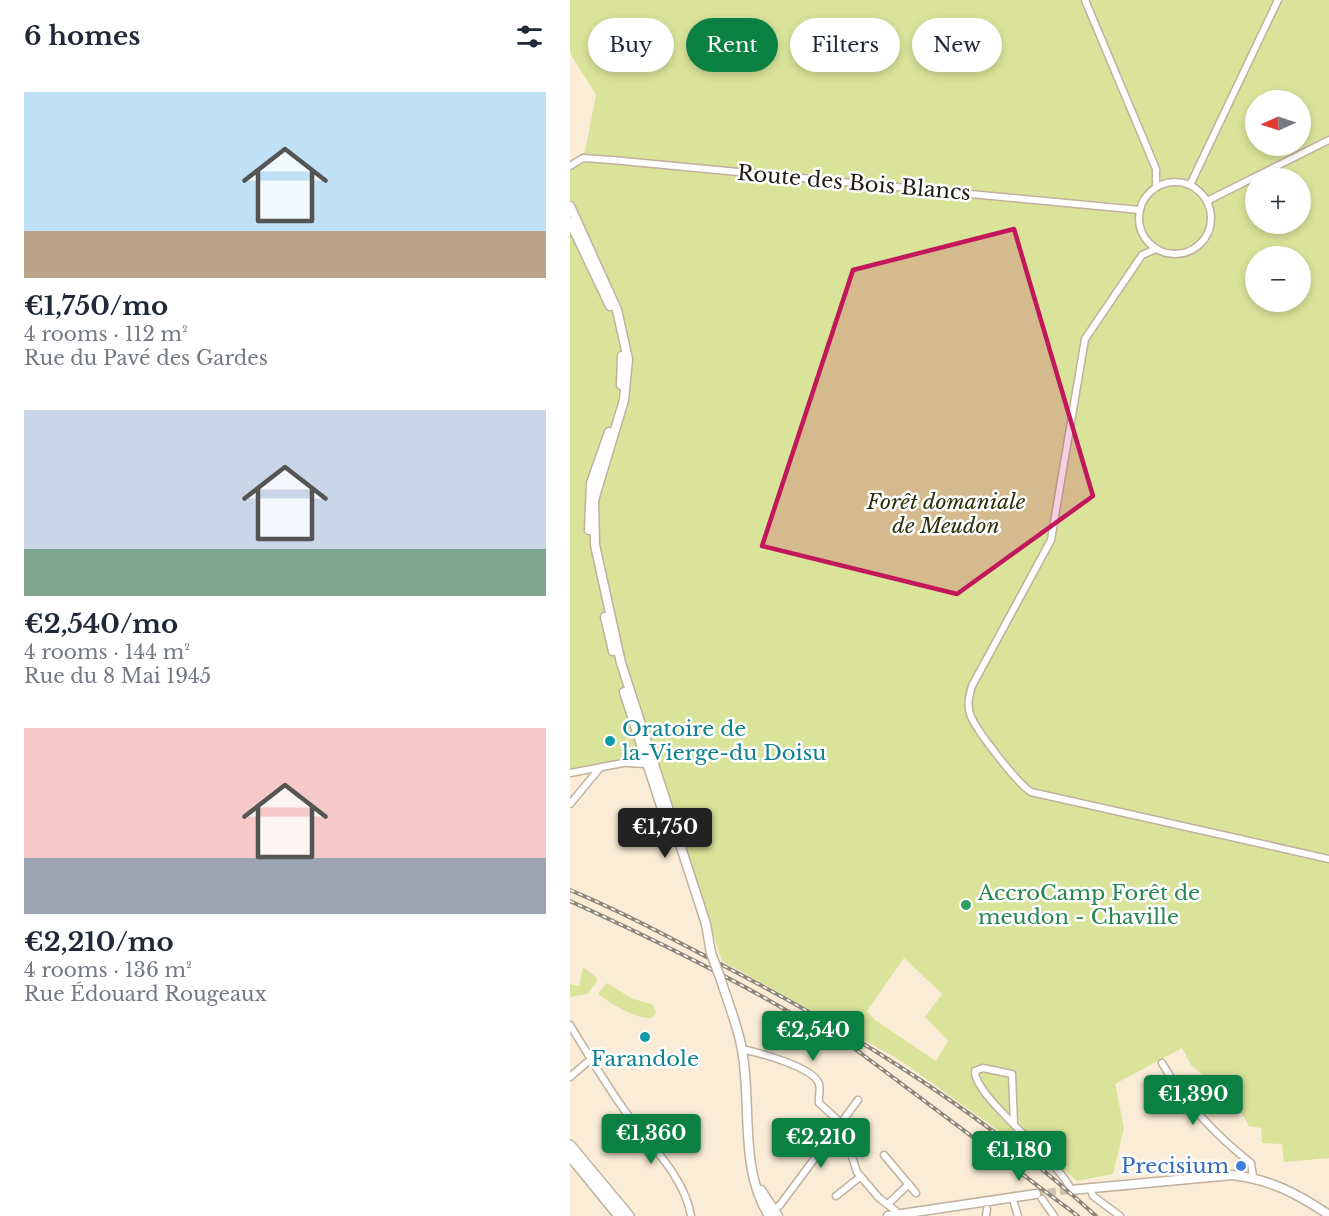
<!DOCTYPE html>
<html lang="en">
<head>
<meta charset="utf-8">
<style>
	body { margin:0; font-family:"Libre Baskerville",serif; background:#f2f2f3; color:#1f2937; height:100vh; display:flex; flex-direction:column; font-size:22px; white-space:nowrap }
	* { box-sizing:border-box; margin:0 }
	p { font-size:20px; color:#747a83 }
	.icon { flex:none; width:33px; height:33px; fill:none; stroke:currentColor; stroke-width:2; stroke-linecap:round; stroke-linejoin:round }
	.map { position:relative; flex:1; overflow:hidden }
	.drawer { display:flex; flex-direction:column; background:#fff; width:570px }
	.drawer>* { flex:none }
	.guide { position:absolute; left:18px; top:18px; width:570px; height:54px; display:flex; gap:12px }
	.needle { width:39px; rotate:267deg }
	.fabs { position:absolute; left:675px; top:90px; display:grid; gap:12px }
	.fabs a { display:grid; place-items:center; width:66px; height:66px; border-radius:50%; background:#fff; box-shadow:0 3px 9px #0003; font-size:30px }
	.price { position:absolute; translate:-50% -51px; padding:0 14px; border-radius:6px; background:#0b8043; color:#fff; font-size:20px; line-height:39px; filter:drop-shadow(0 2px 3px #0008) }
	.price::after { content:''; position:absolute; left:50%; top:36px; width:18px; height:14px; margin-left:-9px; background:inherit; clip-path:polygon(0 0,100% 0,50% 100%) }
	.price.selected { background:#222; color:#fff }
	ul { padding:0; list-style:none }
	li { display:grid; align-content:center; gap:12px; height:318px; padding:0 24px }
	li span { display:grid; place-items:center; height:186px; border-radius:0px; color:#555 }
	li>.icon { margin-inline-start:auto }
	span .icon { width:108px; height:108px; fill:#fffc; stroke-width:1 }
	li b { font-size:26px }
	h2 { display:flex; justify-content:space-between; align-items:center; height:72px; padding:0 24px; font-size:26px }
	.tag { padding:0 21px; border-radius:27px; background:#fff; box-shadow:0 3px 9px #0003; font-size:21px; line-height:54px }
	.tag.selected { background:#0b8043; color:#fff }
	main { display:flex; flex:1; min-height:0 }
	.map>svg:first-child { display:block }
</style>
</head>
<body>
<main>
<section class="drawer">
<h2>6 homes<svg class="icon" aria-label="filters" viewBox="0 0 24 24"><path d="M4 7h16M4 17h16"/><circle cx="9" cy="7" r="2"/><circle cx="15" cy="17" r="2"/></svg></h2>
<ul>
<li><span style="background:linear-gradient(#bfe0f5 75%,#b9a48a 0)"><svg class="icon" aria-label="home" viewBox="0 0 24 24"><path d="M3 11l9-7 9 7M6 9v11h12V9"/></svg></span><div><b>€1,750/mo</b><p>4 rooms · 112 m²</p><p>Rue du Pavé des Gardes</p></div></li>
<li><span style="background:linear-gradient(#c9d6e8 75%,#7fa58c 0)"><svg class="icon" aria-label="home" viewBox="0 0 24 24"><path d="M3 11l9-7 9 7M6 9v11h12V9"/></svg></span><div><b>€2,540/mo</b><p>4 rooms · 144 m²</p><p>Rue du 8 Mai 1945</p></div></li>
<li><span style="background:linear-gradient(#f6c9c9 70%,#9aa5b1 0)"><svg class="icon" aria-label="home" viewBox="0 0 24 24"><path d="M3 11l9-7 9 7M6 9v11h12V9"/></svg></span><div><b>€2,210/mo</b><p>4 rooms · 136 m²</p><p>Rue Édouard Rougeaux</p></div></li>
</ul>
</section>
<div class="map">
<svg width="759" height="1216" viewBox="0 0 759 1216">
	<rect width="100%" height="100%" fill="#faecd7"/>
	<g fill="#dae39a" fill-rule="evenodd">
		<path d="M0,0H759V1158L714,1162L712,1144L692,1143L691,1128L679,1126L667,1104L621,1065L612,1048L545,1084L554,1128L543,1174L507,1181L483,1161L477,1165L328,1059L152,961L84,752L0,771V166L15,151L26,95L0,53ZM686,100H730V146H686ZM686,178H730V224H686ZM686,256H730V302H686ZM334,958L372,994L355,1017L378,1041L366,1061L305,1020L297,1011Z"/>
		<polygon points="13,967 26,977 27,981 18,994 0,997 0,984 9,986"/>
		<path d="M37,983L63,999L82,1004L86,1012L82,1018C66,1020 40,1003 28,994Z"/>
	</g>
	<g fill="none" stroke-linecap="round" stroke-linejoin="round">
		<polyline stroke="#cec2b0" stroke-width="8" stroke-dasharray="8 4" stroke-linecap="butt" points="466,1194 501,1190"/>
		<g stroke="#bfb19e" stroke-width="9">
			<g id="street">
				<polyline points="515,0 586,169 586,187"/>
				<polyline points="0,166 13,158 42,160 570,210"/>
				<circle cx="605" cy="218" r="36"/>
				<polyline points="620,185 708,0"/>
				<polyline points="637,201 759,140"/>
				<path d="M586,249L572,255L515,339L481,540L402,686C399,696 397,704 400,714C405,729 447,783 461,792L759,859"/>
				<polyline points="57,763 76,764"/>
				<polyline points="0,773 53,763 73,755"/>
				<polyline points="0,804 29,769"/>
				<path d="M0,1025C18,1054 35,1083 55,1111C78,1143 115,1177 121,1216"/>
				<path d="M172,1049C189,1053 244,1067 249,1084C251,1090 248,1097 249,1103L271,1123L287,1172L309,1198L326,1211L327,1215"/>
				<path d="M592,1063C615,1103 644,1134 681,1163L683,1177"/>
				<polyline points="0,1077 21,1059"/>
				<path d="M444,1124L442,1074L413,1068L405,1071C404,1097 489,1160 501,1190"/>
				<polyline points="314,1155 346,1193"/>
				<polyline points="520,1187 523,1196 550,1216"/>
				<polyline points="266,1196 290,1177"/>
				<polyline points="472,1199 484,1216"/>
				<polyline points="444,1203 448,1216"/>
				<polyline points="318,1204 339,1184"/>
				<polyline points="202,1211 210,1205 288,1100"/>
				<polyline points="416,1216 417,1209"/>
			</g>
		</g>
		<g stroke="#bfb19e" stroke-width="11">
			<g id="secondary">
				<polyline points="0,206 47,310 58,359 54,400 24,500 25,545 51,663 136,924 141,953"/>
				<polyline points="0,222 40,306"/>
				<polyline points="51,385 52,356"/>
				<polyline points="19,530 21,483 39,432"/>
				<polyline points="35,617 43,651"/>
				<polyline points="54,692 102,840"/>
				<path d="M151,980C158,1003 168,1026 172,1050C182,1103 169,1169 199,1216"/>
				<polyline points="191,1190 208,1216"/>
				<path d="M501,1190L662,1175C700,1179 728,1194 759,1215"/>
				<polyline points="318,1216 466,1194"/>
			</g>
		</g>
		<g stroke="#bfb19e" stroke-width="12">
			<g id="primary">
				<polyline points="0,1145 59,1216"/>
				<polyline points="0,1156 49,1216"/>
			</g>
		</g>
		<use href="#street" stroke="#fff" stroke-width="6"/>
		<use href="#secondary" stroke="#fff" stroke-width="8"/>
		<use href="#primary" stroke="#fff" stroke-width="9"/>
		<g stroke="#908678" stroke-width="4">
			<g id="rail">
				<path d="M0,890C55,913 106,941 158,968C291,1037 415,1115 526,1216"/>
				<path d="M0,901C94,944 192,992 278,1048"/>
				<polyline points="273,1040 508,1216"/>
			</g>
		</g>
		<use href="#rail" stroke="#fff" stroke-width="1.5" stroke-dasharray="4.5" stroke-linecap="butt"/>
		<g stroke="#bfb19e" stroke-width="11" stroke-linecap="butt">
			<polyline id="secondary-bridge" points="141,953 151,980"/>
		</g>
		<use href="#secondary-bridge" stroke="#fff" stroke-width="8"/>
	</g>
	<path fill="#c2185b" fill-opacity="0.2" stroke="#c2185b" stroke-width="4.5" stroke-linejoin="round" d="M444,229L523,496L387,594L192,546L283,270Z"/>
	<g fill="#0f9aa8" stroke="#fff" stroke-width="2">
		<circle cx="40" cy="741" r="6"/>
		<circle cx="75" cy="1037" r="6"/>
	</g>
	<circle fill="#2e9e5b" stroke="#fff" stroke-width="2" cx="396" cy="905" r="6"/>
	<circle fill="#3f7fe0" stroke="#fff" stroke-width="2" cx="671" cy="1166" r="6"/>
	<g text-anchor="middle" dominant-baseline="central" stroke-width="5" stroke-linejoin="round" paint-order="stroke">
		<g font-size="21" fill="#201b13" stroke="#fff">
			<text transform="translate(284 183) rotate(5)">Route des Bois Blancs</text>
		</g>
		<g font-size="21" font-style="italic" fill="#2d3108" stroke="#fff">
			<text x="376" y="502">Forêt domaniale<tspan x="376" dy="24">de Meudon</tspan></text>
		</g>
		<g font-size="21" fill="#0d838f" stroke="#fff" text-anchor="start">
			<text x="52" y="729">Oratoire de<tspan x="52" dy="24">la-Vierge-du Doisu</tspan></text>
			<text x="75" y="1059" text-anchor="middle">Farandole</text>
		</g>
		<g font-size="21" fill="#27864d" stroke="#fff" text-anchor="start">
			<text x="408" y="893">AccroCamp Forêt de<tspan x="408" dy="24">meudon - Chaville</tspan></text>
		</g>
		<g font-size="21" fill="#366cbe" stroke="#fff" text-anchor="end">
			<text x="659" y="1166">Precisium</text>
		</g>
	</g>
</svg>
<div class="fabs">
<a><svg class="needle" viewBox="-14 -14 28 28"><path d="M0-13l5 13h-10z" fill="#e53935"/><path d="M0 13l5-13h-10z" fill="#747a83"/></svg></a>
<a>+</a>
<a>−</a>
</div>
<b class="price selected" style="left:95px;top:859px">€1,750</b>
<b class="price" style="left:243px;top:1062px">€2,540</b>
<b class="price" style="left:623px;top:1126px">€1,390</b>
<b class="price" style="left:81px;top:1165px">€1,360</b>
<b class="price" style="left:251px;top:1169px">€2,210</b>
<b class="price" style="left:449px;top:1182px">€1,180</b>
<div class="guide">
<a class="tag">Buy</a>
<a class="tag selected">Rent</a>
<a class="tag">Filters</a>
<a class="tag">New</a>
</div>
</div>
</main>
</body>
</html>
